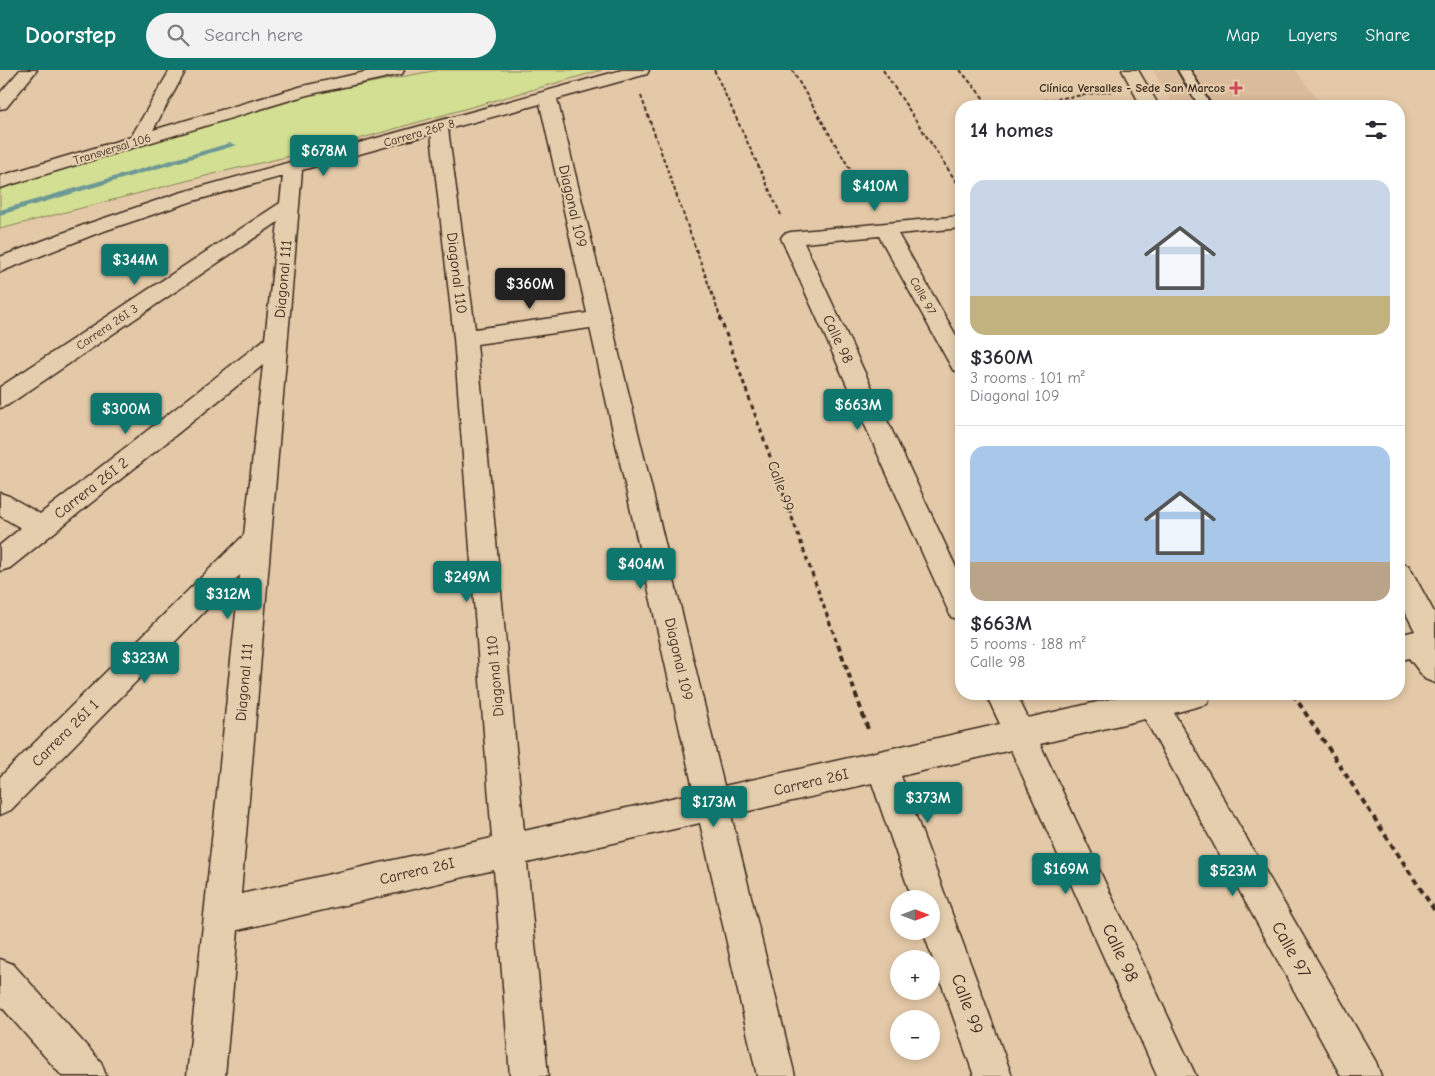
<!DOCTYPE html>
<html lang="en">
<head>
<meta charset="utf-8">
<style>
	body { margin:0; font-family:"Comic Neue",sans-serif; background:#f2f2f3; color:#2b2b33; height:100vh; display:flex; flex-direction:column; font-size:19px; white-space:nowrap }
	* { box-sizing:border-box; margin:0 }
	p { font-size:16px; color:#7c7c81 }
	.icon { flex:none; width:28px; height:28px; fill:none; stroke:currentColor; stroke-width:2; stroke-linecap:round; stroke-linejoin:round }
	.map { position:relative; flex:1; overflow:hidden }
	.side { position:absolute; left:955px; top:30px; width:450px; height:600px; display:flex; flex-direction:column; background:#fff; border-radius:20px; box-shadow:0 2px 8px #0003 }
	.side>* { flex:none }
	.needle { width:32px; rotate:90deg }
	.tools { position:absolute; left:890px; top:820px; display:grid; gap:10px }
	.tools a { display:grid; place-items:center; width:50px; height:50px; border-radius:50%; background:#fff; box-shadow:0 2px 8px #0003; font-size:25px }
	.price { position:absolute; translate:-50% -42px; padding:0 11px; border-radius:5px; background:#0f766e; color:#fff; font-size:16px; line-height:32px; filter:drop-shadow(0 1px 2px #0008) }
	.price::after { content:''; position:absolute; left:50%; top:30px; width:15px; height:11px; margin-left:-8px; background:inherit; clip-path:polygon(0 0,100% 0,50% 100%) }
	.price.on { background:#222; color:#fff }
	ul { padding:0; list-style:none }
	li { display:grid; align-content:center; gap:10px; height:265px; padding:0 15px }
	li+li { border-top:1px solid #e1e1e2 }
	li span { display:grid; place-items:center; height:155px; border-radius:15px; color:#555 }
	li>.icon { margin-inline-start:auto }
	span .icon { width:90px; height:90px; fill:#fffc; stroke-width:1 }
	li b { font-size:21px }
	h2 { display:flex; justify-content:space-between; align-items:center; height:60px; padding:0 15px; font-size:21px }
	header { display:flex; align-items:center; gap:30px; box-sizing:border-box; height:70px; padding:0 25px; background:#0f766e; color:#fff }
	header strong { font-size:24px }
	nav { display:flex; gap:28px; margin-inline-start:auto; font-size:18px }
	.search { width:350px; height:45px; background:#f2f2f3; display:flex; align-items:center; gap:12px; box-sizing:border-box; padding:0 18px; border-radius:28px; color:#7c7c81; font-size:19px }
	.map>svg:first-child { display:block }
</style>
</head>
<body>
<header>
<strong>Doorstep</strong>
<div class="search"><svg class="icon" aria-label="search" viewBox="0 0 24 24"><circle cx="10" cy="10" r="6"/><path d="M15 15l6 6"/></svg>Search here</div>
<nav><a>Map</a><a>Layers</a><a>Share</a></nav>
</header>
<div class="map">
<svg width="1435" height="1006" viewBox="0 0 1435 1006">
	<rect width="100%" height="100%" fill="#e4c9a8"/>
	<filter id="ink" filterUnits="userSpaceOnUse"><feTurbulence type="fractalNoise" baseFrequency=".02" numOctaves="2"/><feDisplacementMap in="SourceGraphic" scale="10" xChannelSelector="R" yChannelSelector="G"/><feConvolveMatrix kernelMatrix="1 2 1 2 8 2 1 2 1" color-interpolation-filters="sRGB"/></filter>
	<g filter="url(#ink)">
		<polygon fill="#dabb9b" points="1153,0 1295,0 1323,36 1174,36"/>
		<polygon fill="#d3df92" stroke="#878458" points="438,0 602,0 334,76 221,102 0,159 0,116 306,25"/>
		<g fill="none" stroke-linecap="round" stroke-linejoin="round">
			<polygon fill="#6d9895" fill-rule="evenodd" points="230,73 237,75 0,145 0,140"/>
			<g stroke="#3b2a1e" stroke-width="4">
				<polygon id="service" points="1178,0 1190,0 1211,36 1199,36"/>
			</g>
			<g stroke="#3b2a1e" stroke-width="3">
				<g id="minor">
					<polygon points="20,0 37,0 6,38 0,39 0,23"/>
					<polygon points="170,0 186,0 153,60 303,16 374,0 404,0 402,4 307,25 0,118 0,106 131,67"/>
					<path d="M622,0H649L647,4L557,29L724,716L1000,654L986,624H1016L1028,648L1132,624H1211L1207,634L1174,643L1376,992L1381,1006H1341L1145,649L1040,674L1196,1006H1157L1011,680L901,706L1012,1006H974L923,861H931V829H912L872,713L731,745L795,1006H757L700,753L527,793L548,1006H510L494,800L238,860L225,1006H187L240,505L11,740L0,745V707L244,465L263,295L10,498L0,501V475L21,458L0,446V423L9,426L40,444L265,269L278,152L8,335L0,338V317L280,133L283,106L193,131L98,163L0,202V187L84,155L179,123ZM540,34L587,243L475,259L448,59ZM431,64L454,268L492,768L241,824L302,100ZM590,258L694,723L524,761L477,274Z"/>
					<polygon points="1122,0 1138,0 1159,36 1141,36"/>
					<polygon points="961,146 961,158 898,164 961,274 961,302 953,300 879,166 804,173 961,508 961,550 951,547 947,538 781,168 784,164 791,162"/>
					<polygon points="1399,493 1409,496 1435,544 1435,613 1425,609 1409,588 1399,591 1399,565 1415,561 1399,530"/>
					<polygon points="0,889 13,894 101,992 106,1006 62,1006 0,935"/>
				</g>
			</g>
			<g stroke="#3b2a1e" stroke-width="2" stroke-dasharray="4 2.5" stroke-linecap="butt">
				<polyline points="714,0 781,145"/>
				<polyline points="792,0 871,135"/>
				<polyline points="883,0 961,119"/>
				<polyline points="960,0 990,36"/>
				<polyline points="641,26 721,249"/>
				<polyline points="1005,36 1112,21"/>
			</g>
			<polyline stroke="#3b2a1e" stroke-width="3" stroke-dasharray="4.5 4" stroke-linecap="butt" points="720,247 838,576"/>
			<g stroke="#3b2a1e" stroke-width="4" stroke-dasharray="6 4.5" stroke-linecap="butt">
				<polyline points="838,574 869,662"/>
				<polyline points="1293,624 1435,841"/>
			</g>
			<use href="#service" fill="#e4cead" fill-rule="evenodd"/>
			<use href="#minor" fill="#e4cead" fill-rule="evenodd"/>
		</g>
	</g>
	<path fill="#d1495b" stroke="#e4cead" stroke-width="2" d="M1233.5 10.5h5v5h5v5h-5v5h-5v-5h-5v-5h5z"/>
	<g text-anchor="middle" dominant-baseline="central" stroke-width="4" stroke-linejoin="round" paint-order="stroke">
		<g font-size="12" font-weight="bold" fill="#3b2a1e" stroke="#e4cead" text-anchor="end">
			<text x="1225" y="18">Clínica Versalles - Sede San Marcos</text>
		</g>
		<g font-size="12" fill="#3b2a1e" stroke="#e4cead">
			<text transform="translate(419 63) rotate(-16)">Carrera 26P 8</text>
			<text transform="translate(112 79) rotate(-17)">Transversal 106</text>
			<text transform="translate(923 226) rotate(61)">Calle 97</text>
			<text transform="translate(107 257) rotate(-34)">Carrera 26I 3</text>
		</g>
		<g font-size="15" fill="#3b2a1e" stroke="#e4cead">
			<text transform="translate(573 136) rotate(77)">Diagonal 109</text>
			<text transform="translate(457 203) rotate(83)">Diagonal 110</text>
			<text transform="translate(283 209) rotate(-85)">Diagonal 111</text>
			<text transform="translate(838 269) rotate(65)">Calle 98</text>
			<text transform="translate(781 416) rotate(70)">Calle 99</text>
			<text transform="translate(91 418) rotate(-38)">Carrera 26I 2</text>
			<text transform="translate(679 589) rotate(77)">Diagonal 109</text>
			<text transform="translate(495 606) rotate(-95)">Diagonal 110</text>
			<text transform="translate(244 612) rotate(-85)">Diagonal 111</text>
			<text transform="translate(65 663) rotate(-45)">Carrera 26I 1</text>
			<text transform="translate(811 712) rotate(-13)">Carrera 26I</text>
			<text transform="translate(417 801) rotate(-13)">Carrera 26I</text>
		</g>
		<g font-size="18" fill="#3b2a1e" stroke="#e4cead">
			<text transform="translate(1291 880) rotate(61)">Calle 97</text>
			<text transform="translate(1120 883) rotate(65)">Calle 98</text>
			<text transform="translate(967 934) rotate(70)">Calle 99</text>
		</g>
	</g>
</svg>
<div class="tools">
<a><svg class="needle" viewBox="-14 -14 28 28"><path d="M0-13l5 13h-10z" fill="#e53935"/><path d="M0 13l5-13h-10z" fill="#7c7c81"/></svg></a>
<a>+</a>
<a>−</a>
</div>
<b class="price" style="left:324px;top:107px">$678M</b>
<b class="price" style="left:875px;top:142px">$410M</b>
<b class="price" style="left:135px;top:216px">$344M</b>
<b class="price on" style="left:530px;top:240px">$360M</b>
<b class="price" style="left:858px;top:361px">$663M</b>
<b class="price" style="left:126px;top:365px">$300M</b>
<b class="price" style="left:641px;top:520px">$404M</b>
<b class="price" style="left:467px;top:533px">$249M</b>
<b class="price" style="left:228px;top:550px">$312M</b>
<b class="price" style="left:145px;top:614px">$323M</b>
<b class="price" style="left:928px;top:754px">$373M</b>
<b class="price" style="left:714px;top:758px">$173M</b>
<b class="price" style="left:1066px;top:825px">$169M</b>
<b class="price" style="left:1233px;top:827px">$523M</b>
<section class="side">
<h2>14 homes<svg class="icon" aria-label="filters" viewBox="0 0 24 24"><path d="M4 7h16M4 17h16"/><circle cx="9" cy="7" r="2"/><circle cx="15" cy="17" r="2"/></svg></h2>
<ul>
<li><span style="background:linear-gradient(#c9d6e8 75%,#c2b280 0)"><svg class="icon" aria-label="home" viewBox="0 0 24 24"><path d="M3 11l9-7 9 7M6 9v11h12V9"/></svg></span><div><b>$360M</b><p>3 rooms · 101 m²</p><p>Diagonal 109</p></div></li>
<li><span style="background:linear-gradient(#a9c7e8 75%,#b9a48a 0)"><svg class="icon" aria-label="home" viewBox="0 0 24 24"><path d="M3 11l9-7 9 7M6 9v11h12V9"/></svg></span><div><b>$663M</b><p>5 rooms · 188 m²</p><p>Calle 98</p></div></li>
</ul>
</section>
</div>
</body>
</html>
